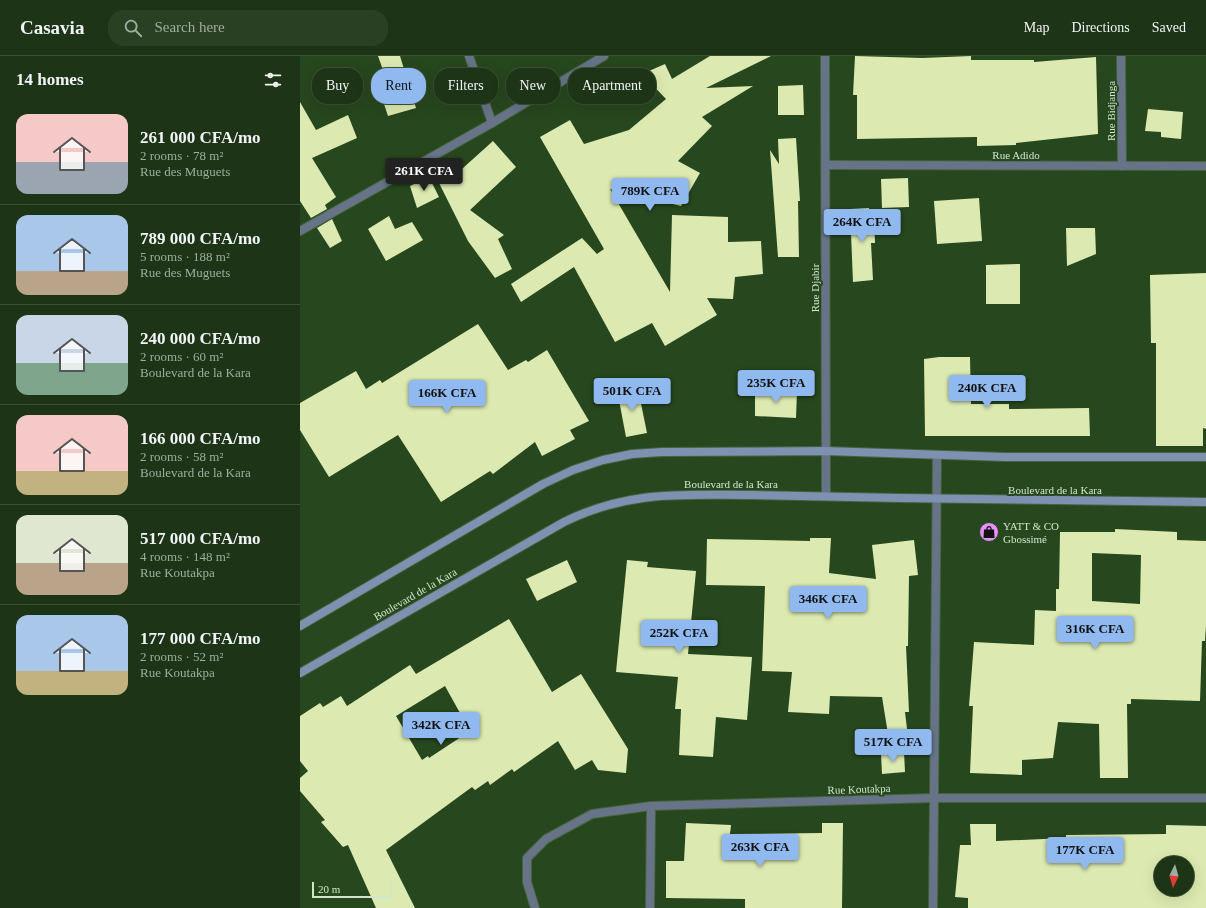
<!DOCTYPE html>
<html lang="en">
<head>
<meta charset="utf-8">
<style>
	body { margin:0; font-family:Georgia,serif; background:#2a4023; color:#f1f3f6; height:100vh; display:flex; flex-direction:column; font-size:15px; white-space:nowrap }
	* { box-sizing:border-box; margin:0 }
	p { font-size:13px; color:#a0aba1 }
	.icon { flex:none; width:22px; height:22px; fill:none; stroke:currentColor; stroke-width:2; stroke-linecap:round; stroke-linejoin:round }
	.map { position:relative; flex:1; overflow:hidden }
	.details { display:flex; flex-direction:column; background:#1d3516; width:300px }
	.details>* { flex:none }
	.guide { position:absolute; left:12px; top:12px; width:380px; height:36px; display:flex; gap:8px }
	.needle { width:26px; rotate:185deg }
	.fabs { position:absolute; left:854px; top:800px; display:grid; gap:8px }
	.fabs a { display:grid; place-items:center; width:40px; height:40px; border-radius:50%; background:#1d3516; box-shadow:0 4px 16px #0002,0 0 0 1px #3b5035; font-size:20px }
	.scale { position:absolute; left:12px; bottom:10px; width:80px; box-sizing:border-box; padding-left:4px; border:2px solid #d1e5cd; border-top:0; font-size:11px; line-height:14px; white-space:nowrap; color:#d1e5cd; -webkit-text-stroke:3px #27471e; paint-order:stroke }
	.price { position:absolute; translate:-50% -34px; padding:0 9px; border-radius:4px; background:#90b9f0; color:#111; font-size:13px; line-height:26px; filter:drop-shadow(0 1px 2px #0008) }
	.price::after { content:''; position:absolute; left:50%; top:24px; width:12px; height:9px; margin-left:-6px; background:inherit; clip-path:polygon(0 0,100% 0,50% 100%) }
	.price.on { background:#222; color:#fff }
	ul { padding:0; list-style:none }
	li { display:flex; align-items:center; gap:12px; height:100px; padding:0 16px }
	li+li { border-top:1px solid #3b5035 }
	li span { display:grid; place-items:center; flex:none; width:112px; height:80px; border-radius:12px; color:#555 }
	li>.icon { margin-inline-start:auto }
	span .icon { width:48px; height:48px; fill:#fffc; stroke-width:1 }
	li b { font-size:17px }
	h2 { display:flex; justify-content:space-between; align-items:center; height:48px; padding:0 16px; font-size:17px }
	.chip { padding:0 14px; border-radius:16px; background:#1d3516; box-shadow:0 4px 16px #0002,0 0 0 1px #3b5035; font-size:14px; line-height:36px }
	.chip.on { background:#90b9f0; color:#111 }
	header { display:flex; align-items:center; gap:24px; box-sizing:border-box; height:56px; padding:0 20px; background:#1d3516; border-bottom:1px solid #3b5035 }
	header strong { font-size:19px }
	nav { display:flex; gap:22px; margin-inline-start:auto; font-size:14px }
	.search { width:280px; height:36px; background:#2a4023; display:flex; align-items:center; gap:10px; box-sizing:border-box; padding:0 14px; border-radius:16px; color:#a0aba1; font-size:15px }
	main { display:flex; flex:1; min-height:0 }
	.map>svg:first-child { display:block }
</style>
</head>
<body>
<header>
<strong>Casavia</strong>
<div class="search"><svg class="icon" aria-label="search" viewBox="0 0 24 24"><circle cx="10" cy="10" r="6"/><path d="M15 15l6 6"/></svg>Search here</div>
<nav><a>Map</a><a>Directions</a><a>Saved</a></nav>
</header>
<main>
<section class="details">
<h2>14 homes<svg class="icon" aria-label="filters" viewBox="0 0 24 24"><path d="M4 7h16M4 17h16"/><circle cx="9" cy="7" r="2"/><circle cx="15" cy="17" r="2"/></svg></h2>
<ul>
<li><span style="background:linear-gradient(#f6c9c9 60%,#9aa5b1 0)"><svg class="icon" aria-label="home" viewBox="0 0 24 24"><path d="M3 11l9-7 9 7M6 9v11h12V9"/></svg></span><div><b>261 000 CFA/mo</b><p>2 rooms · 78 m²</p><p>Rue des Muguets</p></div></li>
<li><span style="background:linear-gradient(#a9c7e8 70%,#b9a48a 0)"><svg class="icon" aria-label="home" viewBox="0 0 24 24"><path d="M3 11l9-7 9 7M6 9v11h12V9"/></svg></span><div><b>789 000 CFA/mo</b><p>5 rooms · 188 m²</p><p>Rue des Muguets</p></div></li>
<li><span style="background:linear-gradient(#c9d6e8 60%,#7fa58c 0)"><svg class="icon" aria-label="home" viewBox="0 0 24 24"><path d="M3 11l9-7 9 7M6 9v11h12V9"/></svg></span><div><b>240 000 CFA/mo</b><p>2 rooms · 60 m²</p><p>Boulevard de la Kara</p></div></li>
<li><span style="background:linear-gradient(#f6c9c9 70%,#c2b280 0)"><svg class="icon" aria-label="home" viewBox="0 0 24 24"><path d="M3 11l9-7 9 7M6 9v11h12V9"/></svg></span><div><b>166 000 CFA/mo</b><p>2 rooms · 58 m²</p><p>Boulevard de la Kara</p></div></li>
<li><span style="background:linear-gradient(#dfe7d0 60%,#b9a48a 0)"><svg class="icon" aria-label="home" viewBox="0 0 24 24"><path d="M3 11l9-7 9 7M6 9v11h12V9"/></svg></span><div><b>517 000 CFA/mo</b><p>4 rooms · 148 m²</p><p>Rue Koutakpa</p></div></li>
<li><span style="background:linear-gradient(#a9c7e8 70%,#c2b280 0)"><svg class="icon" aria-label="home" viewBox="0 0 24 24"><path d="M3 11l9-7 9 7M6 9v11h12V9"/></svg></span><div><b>177 000 CFA/mo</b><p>2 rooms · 52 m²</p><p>Rue Koutakpa</p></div></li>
</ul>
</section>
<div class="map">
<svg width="906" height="852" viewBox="0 0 906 852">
	<rect width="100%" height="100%" fill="#27471e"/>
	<g fill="#dceab1" fill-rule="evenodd">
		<polygon points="78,0 100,0 116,52 88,60 84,48 83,14"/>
		<polygon points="410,0 471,0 406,32 453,30 402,61 412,70 378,105 400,117 381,150 310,133 370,236 372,159 428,161 428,186 461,185 463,218 435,221 433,243 407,242 417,259 365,290 352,267 315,286 274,211 221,246 211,228 282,182 297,198 304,193 240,81 270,64 284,88 329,74 366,43 342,18 365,8 372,23"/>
		<polygon points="555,0 622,2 671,0 671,4 734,4 734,6 796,1 798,78 716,87 716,89 677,90 677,81 557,83 557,39 553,39"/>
		<polygon points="503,29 504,59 478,59 478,30"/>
		<polygon points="0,46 16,74 48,59 57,82 12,102 36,141 25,149 27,153 11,162 0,145"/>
		<polygon points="848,53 883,56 881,83 861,81 861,76 845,75"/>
		<polygon points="496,82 500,145 498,145 499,201 478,201 470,94 479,108 478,83"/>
		<polygon points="193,85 216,111 170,154 204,179 198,183 212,213 195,222 168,185 139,127 163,112"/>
		<polygon points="129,121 139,141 117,152 110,130"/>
		<polygon points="608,122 609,151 582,152 581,123"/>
		<polygon points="679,142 682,185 637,188 634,145"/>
		<polygon points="569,152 569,155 574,155 575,187 571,187 573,224 553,226 550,153"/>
		<polygon points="89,160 95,173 112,166 123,184 86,205 68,173"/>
		<polygon points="32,163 42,185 30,192 17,172"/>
		<polygon points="766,172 795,172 796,198 767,210"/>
		<polygon points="720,208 720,248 686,248 686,209"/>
		<polygon points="906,217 906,373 903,372 903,390 856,390 856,287 851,287 850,219"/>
		<polygon points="178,268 208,314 226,304 228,306 247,294 289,365 270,374 275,383 242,400 235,386 193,418 190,415 141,446 98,379 29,421 0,374 0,347 56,315 66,333 80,324 82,327"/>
		<polygon points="639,301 670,301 671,348 709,348 709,353 789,352 790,380 625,380 624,303"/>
		<polygon points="337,328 347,377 326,381 318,339"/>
		<polygon points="471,334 497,335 496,362 455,360 455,337 471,337"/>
		<path d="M815,473L877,476V484L906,485V570L905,585H902L900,645L831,643V648H827L828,722H800L799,668L758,666L753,702L722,704V719L670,717L673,650H669L674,586L734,589L735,554L756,555V533H759L760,476H815ZM792,497L841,499L840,548L792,545Z"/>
		<polygon points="510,482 531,482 529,517 576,523 572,489 614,484 618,519 609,520 608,590 606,590 609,656 605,656 608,681 589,684 582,641 530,640 529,658 488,656 492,616 462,615 465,530 406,529 407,483 510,485"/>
		<polygon points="267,504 277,526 237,545 226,523"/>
		<polygon points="327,504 348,506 347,511 396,515 388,598 452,601 447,664 416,661 413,701 379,699 381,653 375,653 378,621 316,616"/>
		<path d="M209,563L252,636L281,618L328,693L326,717L298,714L292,704L275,714L258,685L214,716L212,713L190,729L188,725L175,734L172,731L86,794L115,852H76L48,789L43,791L21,766L25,764L0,735V722L8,715L0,705V660L20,647L23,651L41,640L47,650L110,609L116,618ZM145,630L170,675L129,702L128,700L122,704L96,660Z"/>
		<polygon points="604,696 605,716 582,718 581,697"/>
		<polygon points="386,767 431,769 430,778 522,777 522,767 543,767 542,852 445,852 445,843 366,842 366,805 384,805"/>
		<path d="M670,768H696V785L766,782V779L866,778V769L906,770V852H668V842L655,841L660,789H671ZM861,807H887V833H861Z"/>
	</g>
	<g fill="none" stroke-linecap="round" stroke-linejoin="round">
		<g stroke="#46633e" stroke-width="10">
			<g id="minor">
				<polyline points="169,0 192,67"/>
				<polyline points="525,0 526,440"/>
				<polyline points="821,0 822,110"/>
				<polyline points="526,109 906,110"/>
				<polyline points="0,175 192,67 304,0"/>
				<polyline points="235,852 227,826 227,802 246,783 292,758 351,750 634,742 906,742"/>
				<polyline points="350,852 351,750"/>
				<polyline points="633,852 637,399"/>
			</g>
		</g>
		<g stroke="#46633e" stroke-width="10">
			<g id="secondary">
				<polyline points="0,570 243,428 273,414 303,404 332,398 362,396 526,395 705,401 906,401"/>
				<path d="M0,617L264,466C329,434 381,439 451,439C501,440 551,441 600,442C702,444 804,445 906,446"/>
			</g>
		</g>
		<use href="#minor" stroke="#677488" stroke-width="8"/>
		<use href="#secondary" stroke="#7e91b1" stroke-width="8"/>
	</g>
	<defs>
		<g id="shop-disc" transform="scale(1)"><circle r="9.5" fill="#e98eff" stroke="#27471e"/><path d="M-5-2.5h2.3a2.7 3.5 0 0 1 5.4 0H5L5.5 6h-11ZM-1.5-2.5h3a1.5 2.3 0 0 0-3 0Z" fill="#111"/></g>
	</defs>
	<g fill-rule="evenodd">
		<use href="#shop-disc" x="689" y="476"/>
	</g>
	<g text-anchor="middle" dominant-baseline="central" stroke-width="4" stroke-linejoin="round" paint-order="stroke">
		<g font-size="11" fill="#d1e5cd" stroke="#27471e">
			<text transform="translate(811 55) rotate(-90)">Rue Bidjanga</text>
			<text x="716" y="99">Rue Adido</text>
			<text transform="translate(515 232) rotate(-90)">Rue Djabir</text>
			<text x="431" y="428">Boulevard de la Kara</text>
			<text x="755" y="434">Boulevard de la Kara</text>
			<text transform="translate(115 538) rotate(-30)">Boulevard de la Kara</text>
			<text transform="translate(559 733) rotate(-2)">Rue Koutakpa</text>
		</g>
		<g font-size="11" fill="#d1e5cd" stroke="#27471e" text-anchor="start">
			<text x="703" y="470">YATT &amp; CO<tspan x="703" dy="13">Gbossimé</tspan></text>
		</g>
	</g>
</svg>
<div class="fabs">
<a><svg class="needle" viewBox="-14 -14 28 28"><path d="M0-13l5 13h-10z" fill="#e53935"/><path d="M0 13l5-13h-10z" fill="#a0aba1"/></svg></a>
</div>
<div class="scale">20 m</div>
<b class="price on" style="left:124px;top:136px">261K CFA</b>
<b class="price" style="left:350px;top:156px">789K CFA</b>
<b class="price" style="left:562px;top:187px">264K CFA</b>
<b class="price" style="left:476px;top:348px">235K CFA</b>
<b class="price" style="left:687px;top:353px">240K CFA</b>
<b class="price" style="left:332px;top:356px">501K CFA</b>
<b class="price" style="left:147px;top:358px">166K CFA</b>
<b class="price" style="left:528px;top:564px">346K CFA</b>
<b class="price" style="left:795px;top:594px">316K CFA</b>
<b class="price" style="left:379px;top:598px">252K CFA</b>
<b class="price" style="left:141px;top:690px">342K CFA</b>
<b class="price" style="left:593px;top:707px">517K CFA</b>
<b class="price" style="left:460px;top:812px">263K CFA</b>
<b class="price" style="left:785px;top:815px">177K CFA</b>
<div class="guide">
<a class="chip">Buy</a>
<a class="chip on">Rent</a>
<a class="chip">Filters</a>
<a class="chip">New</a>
<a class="chip">Apartment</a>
</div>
</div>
</main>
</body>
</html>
